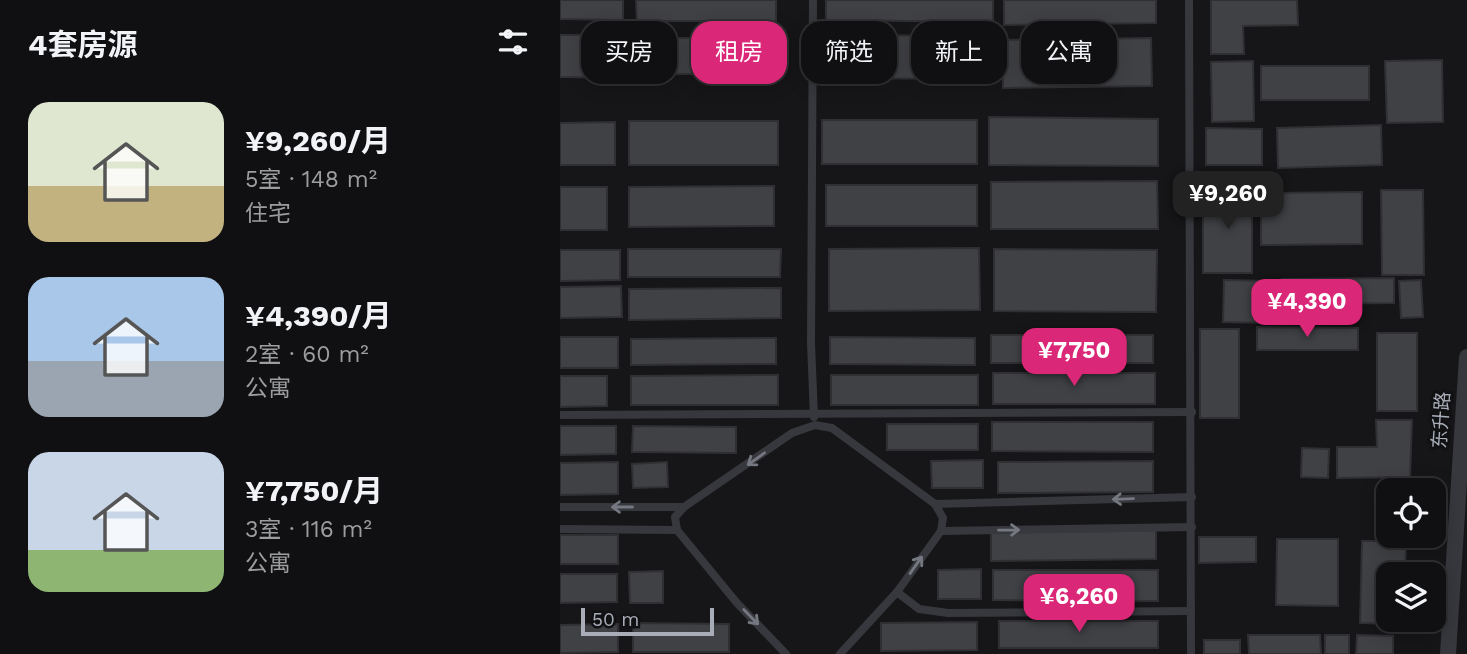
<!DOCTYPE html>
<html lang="zh">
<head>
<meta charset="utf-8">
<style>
	body { margin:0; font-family:"Work Sans","Noto Sans SC",sans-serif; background:#19191b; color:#f1f3f6; height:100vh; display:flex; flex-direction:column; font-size:26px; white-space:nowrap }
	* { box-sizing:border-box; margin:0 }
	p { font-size:23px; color:#9c9d9f }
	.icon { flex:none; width:38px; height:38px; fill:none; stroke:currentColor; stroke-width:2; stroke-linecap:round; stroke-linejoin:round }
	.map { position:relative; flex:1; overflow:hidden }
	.side { display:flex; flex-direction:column; background:#101012; width:560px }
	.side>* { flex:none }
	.top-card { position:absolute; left:21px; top:21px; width:665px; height:63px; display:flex; gap:14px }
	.fabs { position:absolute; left:816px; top:478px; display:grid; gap:14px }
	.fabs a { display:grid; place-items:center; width:70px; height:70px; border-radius:14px; background:#101012; box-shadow:0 4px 18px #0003,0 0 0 2px #303032; font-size:35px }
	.scale { position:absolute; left:21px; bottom:18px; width:133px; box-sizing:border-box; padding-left:7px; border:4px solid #a8adb8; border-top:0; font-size:19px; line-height:24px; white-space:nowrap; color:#a8adb8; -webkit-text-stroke:5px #111113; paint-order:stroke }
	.price { position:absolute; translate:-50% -60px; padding:0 16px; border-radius:14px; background:#db2777; color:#fff; font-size:23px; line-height:46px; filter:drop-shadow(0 2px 4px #0008) }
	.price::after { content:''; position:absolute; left:50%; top:42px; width:21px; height:16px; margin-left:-10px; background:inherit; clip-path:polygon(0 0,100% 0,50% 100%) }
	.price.on { background:#222; color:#fff }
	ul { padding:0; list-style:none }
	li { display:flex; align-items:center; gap:21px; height:175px; padding:0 28px }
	li span { display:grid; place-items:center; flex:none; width:196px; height:140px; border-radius:21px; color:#555 }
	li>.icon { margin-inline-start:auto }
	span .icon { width:84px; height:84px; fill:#fffc; stroke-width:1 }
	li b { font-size:30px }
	h2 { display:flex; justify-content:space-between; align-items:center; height:84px; padding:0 28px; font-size:30px }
	.pill { padding:0 24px; border-radius:21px; background:#101012; box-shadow:0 4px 18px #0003,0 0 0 2px #303032; font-size:24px; line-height:63px }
	.pill.on { background:#db2777; color:#fff }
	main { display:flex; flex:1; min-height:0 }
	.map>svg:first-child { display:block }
</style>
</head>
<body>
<main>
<section class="side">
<h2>4套房源<svg class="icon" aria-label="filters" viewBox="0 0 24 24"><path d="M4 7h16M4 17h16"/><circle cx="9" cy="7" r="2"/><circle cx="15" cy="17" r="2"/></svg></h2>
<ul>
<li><span style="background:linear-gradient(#dfe7d0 60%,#c2b280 0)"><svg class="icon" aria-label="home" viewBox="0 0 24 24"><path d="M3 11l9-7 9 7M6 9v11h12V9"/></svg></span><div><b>¥9,260/月</b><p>5室 · 148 m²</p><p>住宅</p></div></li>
<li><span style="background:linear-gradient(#a9c7e8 60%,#9aa5b1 0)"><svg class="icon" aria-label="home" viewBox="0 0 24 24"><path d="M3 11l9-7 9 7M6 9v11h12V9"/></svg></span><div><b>¥4,390/月</b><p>2室 · 60 m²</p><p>公寓</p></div></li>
<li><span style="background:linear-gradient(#c9d6e8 70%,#8fb573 0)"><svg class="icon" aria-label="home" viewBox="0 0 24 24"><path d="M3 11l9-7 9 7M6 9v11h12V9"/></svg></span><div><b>¥7,750/月</b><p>3室 · 116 m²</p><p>公寓</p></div></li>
</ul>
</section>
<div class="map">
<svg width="907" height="654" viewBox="0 0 907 654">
	<rect width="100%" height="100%" fill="#161618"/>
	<g fill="#404145" stroke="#303034" stroke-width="2">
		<polygon points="0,0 63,0 63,20 0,19"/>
		<polygon points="76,0 216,0 216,21 77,21"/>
		<polygon points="266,0 433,0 433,22 266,20"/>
		<polygon points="444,0 596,0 596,23 444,25"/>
		<polygon points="651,0 737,0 738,25 683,26 684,54 651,54"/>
		<polygon points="0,35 64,35 63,78 0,77"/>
		<polygon points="265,35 431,36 431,79 265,78"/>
		<rect x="75" y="38" width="147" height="36"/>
		<polygon points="591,38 592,86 443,88 443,40"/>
		<polygon points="882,60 883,122 827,123 825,61"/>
		<polygon points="693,61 694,121 652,122 651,62"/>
		<rect x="701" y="66" width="108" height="34"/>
		<polygon points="429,117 598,119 598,166 429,165"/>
		<rect x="262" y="120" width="155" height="44"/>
		<rect x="69" y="121" width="149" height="44"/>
		<polygon points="55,122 55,165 0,165 0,123"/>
		<polygon points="821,125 822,165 718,168 717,128"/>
		<polygon points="646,128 702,129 702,165 646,165"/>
		<polygon points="597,181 598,229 431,229 431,182"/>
		<rect x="266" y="185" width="151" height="41"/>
		<polygon points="214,186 214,226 69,227 69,187"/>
		<rect x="0" y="187" width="47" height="43"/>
		<rect x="643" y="189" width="49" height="84"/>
		<polygon points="821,190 863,190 864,275 822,275"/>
		<polygon points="802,192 802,244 701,245 701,193"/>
		<polygon points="419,248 420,310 269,311 269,249"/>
		<polygon points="68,249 221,249 220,277 68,277"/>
		<polygon points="434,249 597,250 596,312 434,311"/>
		<polygon points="0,250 60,250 60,280 0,281"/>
		<polygon points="834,278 834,303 722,304 722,279"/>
		<polygon points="664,280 714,281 713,323 663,322"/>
		<polygon points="861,280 863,317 841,318 839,281"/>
		<polygon points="61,286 62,317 0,318 0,287"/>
		<polygon points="221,288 221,318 69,320 69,289"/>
		<polygon points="697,327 798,328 798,350 697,350"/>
		<rect x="640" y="329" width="39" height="89"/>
		<rect x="817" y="333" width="40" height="78"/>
		<rect x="431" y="335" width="162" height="28"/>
		<rect x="0" y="337" width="58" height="31"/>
		<polygon points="270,337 415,338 415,365 270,364"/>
		<polygon points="216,338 216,364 71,365 71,339"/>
		<rect x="433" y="373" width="162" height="31"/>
		<polygon points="218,375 218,405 71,405 71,376"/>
		<rect x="271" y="375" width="147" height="30"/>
		<polygon points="0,376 47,376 47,406 0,407"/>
		<polygon points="816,420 852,420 850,477 777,478 777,447 817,447"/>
		<polygon points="432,422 593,422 593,452 432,451"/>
		<rect x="327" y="424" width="91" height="26"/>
		<polygon points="0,426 56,426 56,454 0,455"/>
		<polygon points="73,426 176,427 176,453 72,452"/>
		<polygon points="742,448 769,449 768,478 741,477"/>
		<polygon points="423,460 423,488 372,488 371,461"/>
		<polygon points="593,461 593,492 438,493 438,462"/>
		<polygon points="58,462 58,494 0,495 0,463"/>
		<polygon points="107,462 108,487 73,488 72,464"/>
		<polygon points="596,530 596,559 431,561 431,532"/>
		<rect x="0" y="535" width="58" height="29"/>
		<polygon points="639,537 696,537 696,562 639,563"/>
		<polygon points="717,539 778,539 778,606 716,605"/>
		<polygon points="802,541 846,541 845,574 828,574 828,620 844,620 844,624 800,623"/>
		<polygon points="421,569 421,599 378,599 378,570"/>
		<polygon points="433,570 598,570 598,601 433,600"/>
		<polygon points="103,571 103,603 70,603 69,572"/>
		<polygon points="0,574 57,574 57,602 0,603"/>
		<rect x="439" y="621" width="159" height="27"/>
		<polygon points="417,622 417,650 321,651 321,623"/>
		<polygon points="73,623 169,624 169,652 73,652"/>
		<polygon points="58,624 58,652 0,653 0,625"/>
		<polygon points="688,635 760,635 761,654 689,654"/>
		<rect x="765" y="635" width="24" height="19"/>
		<polygon points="797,635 833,636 833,654 796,654"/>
		<rect x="644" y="640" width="36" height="14"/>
	</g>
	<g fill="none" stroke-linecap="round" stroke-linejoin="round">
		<g stroke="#37383d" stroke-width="8">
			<polyline points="253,0 251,343 254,417"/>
			<polyline points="629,0 631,654"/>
			<polyline points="0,415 632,412"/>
			<polyline points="375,504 632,497"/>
			<polyline points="0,507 124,507"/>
			<polyline points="0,529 117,530"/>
			<polyline points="381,531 632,527"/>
			<polyline points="337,592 359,609 388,613 631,611"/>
			<polyline points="226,654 177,603 117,530 115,517 124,507 232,433 255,425 272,428 375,504 383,518 381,531 337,592 280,654"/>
		</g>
		<polyline stroke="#37383d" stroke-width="16" points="888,654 907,357"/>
	</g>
	<defs><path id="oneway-shaft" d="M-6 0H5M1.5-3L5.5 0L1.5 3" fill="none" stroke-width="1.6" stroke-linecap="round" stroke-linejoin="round" transform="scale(1.75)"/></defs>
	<g stroke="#757881">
		<use href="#oneway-shaft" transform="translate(196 459) rotate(144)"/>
		<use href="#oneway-shaft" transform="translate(563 499) rotate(178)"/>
		<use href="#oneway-shaft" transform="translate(62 507) rotate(180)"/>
		<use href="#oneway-shaft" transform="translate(449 530) rotate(-1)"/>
		<use href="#oneway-shaft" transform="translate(356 565) rotate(-55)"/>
		<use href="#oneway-shaft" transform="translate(191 617) rotate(46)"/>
	</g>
	<g text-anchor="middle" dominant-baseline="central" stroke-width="6" stroke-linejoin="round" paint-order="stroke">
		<g font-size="19" fill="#a8adb8" stroke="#111113">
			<text transform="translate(881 420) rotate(-86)">东升路</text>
		</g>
	</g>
</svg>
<div class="fabs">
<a><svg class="icon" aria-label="locate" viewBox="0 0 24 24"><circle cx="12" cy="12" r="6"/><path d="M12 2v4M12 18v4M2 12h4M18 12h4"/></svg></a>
<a><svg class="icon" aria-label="layers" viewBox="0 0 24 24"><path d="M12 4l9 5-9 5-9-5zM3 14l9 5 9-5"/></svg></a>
</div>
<div class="scale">50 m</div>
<b class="price on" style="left:668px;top:231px">¥9,260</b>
<b class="price" style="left:747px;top:339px">¥4,390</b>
<b class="price" style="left:514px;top:388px">¥7,750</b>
<b class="price" style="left:519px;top:634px">¥6,260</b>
<div class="top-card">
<a class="pill">买房</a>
<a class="pill on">租房</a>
<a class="pill">筛选</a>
<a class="pill">新上</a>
<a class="pill">公寓</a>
</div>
</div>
</main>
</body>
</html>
